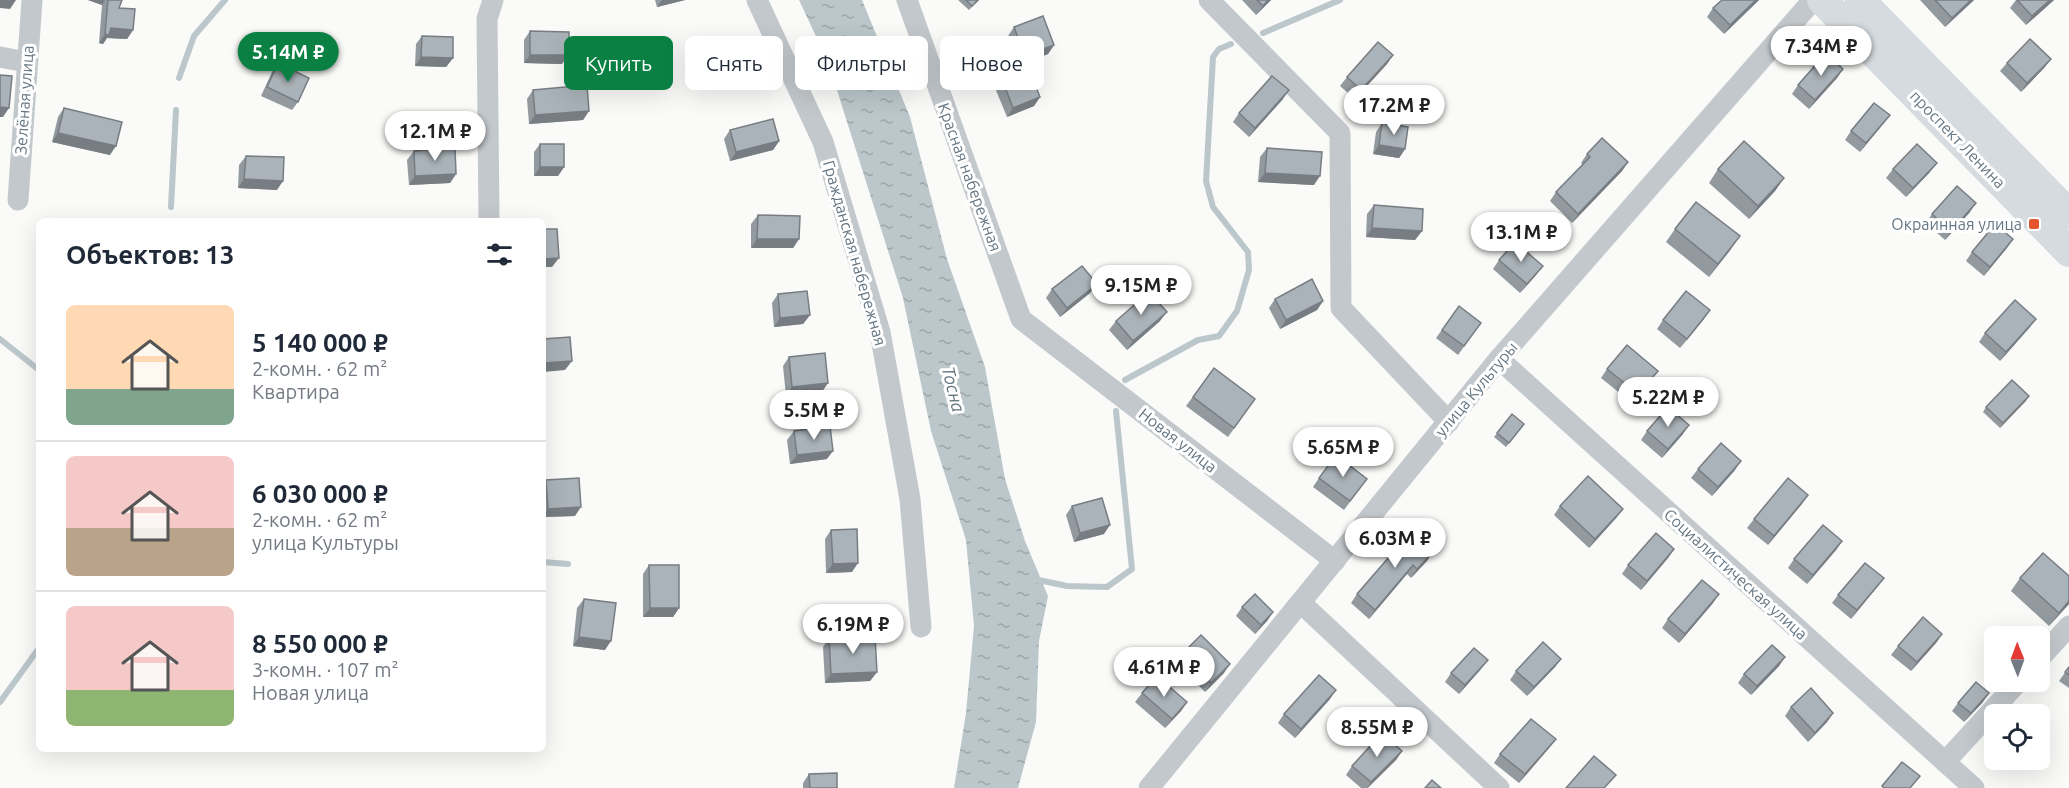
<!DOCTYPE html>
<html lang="ru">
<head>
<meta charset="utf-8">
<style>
	body { margin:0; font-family:Ubuntu,sans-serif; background:#f6f6f7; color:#1f2937; height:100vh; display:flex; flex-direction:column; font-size:22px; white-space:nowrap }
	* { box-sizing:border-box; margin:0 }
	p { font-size:20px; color:#747a83 }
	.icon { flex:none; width:33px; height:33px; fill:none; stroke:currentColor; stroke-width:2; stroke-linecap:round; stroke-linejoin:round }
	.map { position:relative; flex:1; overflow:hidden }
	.details { position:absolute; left:36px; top:218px; width:510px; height:534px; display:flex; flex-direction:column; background:#fff; border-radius:9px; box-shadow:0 6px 24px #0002 }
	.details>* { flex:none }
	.guide { position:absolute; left:564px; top:36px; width:570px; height:54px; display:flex; gap:12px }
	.needle { width:39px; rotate:359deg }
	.tools { position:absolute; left:1984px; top:626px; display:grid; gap:12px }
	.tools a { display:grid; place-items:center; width:66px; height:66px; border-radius:9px; background:#fff; box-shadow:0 6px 24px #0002; font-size:30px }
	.price { position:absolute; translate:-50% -51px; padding:0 14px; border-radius:21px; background:#fff; color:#222; font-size:20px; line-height:39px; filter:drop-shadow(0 2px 3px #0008) }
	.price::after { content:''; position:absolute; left:50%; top:36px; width:18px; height:14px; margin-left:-9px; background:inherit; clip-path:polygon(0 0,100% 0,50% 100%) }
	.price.current { background:#0b8043; color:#fff }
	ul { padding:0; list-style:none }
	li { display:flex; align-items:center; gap:18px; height:150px; padding:0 30px }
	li+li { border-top:2px solid #e0e1e3 }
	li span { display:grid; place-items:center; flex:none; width:168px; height:120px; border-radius:9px; color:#555 }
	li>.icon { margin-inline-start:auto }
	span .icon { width:72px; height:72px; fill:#fffc; stroke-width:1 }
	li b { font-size:26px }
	h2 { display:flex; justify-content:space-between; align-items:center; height:72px; padding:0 30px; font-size:26px }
	.pill { padding:0 21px; border-radius:9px; background:#fff; box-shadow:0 6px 24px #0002; font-size:21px; line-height:54px }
	.pill.current { background:#0b8043; color:#fff }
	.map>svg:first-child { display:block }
</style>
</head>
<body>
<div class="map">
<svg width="2069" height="788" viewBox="0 0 2069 788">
	<defs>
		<pattern id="water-ripples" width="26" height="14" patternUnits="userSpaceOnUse" patternTransform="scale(1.5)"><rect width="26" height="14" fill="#bbc7cb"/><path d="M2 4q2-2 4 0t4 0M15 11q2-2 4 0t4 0" fill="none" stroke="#9ca6aa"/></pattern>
	</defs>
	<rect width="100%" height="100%" fill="#fafaf8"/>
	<polygon fill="url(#water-ripples)" points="799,0 862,0 910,117 947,259 985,367 1005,479 1025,541 1048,596 1039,641 1036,722 1018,788 954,788 966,713 974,626 966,540 931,431 903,298 828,62"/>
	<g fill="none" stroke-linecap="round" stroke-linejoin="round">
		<g stroke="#bbc7cb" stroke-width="6">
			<polyline points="1263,33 1340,0"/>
			<polyline points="179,78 194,36 225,0"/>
			<polyline points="171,207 176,110"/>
			<polyline points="0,339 39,370"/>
			<polyline points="1125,380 1198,340 1219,336 1237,311 1249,270 1248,252 1213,207 1206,181 1213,57 1219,49 1231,44"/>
			<polyline points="543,562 568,564"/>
			<polyline points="1034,579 1067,586 1107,587 1132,569 1116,411"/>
			<polyline points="0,702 39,648"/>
		</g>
		<g stroke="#c3c8cc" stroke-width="21">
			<polyline points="757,0 823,142 880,332 910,499 921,627"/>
			<polyline points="907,0 1021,319 1335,561"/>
			<polyline points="1209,0 1340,133 1341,308 1449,422"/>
			<polyline points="0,57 26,62"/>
			<polyline points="18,200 32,0"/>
			<polyline points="489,220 487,19 493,0"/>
			<polyline points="1499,359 1974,788"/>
			<polyline points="1301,603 1499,788"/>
			<polyline points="2040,658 2069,626"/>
			<polyline points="1945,762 2019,681"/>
			<polyline points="1149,788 1499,359 1813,0"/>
		</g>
		<g stroke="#d6dbdf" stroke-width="30">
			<polyline points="1822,0 2069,252"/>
			<polyline points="1860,0 2069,214"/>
		</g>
	</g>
	<g fill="#929a9f">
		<polygon points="88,0 122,0 119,8 133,30 127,39 107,38 103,44 99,43 102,5"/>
		<polygon points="655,0 685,0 657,7"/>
		<polygon points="958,0 979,0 969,10"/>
		<polygon points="1242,0 1271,0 1256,15"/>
		<polygon points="1722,0 1759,0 1724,34 1707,17 1713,8"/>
		<polygon points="1920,0 1974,0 1945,27"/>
		<polygon points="2016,0 2054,0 2026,25 2010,8"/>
		<polygon points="1014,27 1054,45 1048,54 1019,65 1008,36"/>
		<polygon points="530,31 562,64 524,63 524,40"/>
		<polygon points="422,36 453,58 446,67 415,66 416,44"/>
		<polygon points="1393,55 1387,64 1355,99 1340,86 1347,77"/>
		<polygon points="2051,59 2044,68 2021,92 2000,71 2007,63"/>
		<polygon points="278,63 298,102 292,110 261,96 272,72"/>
		<polygon points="1843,69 1837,78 1809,109 1792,94 1798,85"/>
		<polygon points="1000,74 1040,97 1034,106 1007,117 993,83"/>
		<polygon points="533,90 589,111 583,120 529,124 527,99"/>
		<polygon points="1283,99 1249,137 1233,122 1239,113"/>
		<polygon points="64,108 110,155 52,142 58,117"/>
		<polygon points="1382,123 1405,149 1399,158 1373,154 1376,132"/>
		<polygon points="1883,124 1860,152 1845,140 1851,131"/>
		<polygon points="730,130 779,141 773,150 730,161 724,139"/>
		<polygon points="540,144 564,167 558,176 534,176 534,152"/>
		<polygon points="1267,148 1314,185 1258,182 1260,157"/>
		<polygon points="414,151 456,174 450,183 409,185 407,160"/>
		<polygon points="1587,154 1628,162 1622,171 1572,223 1550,201 1556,192 1583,165 1581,163"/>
		<polygon points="246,156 277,190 238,188 239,165"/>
		<polygon points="1718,169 1784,178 1775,191 1749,219 1709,183"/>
		<polygon points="1893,169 1930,172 1906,197 1886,178"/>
		<polygon points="1374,205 1422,231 1415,240 1366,237 1367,214"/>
		<polygon points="1970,212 1945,240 1926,223 1932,214"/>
		<polygon points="758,215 799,239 793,248 751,248 751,224"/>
		<polygon points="1675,229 1731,249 1709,277 1666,242"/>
		<polygon points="2013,239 1984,276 1966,261 1972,252"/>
		<polygon points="1499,260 1536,275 1520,293 1493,269"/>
		<polygon points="1097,284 1090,293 1060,317 1046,298 1052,289"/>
		<polygon points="778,294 810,315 803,324 774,327 772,303"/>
		<polygon points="1275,299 1323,301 1317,310 1280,329 1269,308"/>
		<polygon points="1459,306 1481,323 1458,355 1436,338"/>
		<polygon points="1704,319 1680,348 1657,329 1663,320"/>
		<polygon points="1116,321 1160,321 1127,350 1109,330"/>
		<polygon points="2030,327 2000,361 1979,342 1985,333"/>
		<polygon points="789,357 822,392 786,396 783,366"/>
		<polygon points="1214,368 1255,399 1228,437 1186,406"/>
		<polygon points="1607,369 1651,380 1632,403 1601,378"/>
		<polygon points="2029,396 2000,428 1983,412 1986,407"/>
		<polygon points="1524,424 1506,447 1494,437 1497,433"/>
		<polygon points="794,431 827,459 790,464 787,440"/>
		<polygon points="1647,431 1683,434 1662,458 1641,440"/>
		<polygon points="1698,469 1735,470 1712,496 1691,478"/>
		<polygon points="1319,478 1367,479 1344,510 1313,487"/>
		<polygon points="546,480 575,516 543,517 543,485"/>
		<polygon points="1808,495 1768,545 1747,528 1754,519"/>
		<polygon points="1072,506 1104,534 1074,542 1066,515"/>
		<polygon points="1560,506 1617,517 1589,548 1554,515"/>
		<polygon points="831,530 852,572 826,573 825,539"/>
		<polygon points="1842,541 1836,550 1807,584 1788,568 1794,559"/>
		<polygon points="1394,547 1427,561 1411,578 1407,574 1369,619 1351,603 1357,594 1389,557 1388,556"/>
		<polygon points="1674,549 1668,558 1641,590 1622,574 1628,565"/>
		<polygon points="649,565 679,608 673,617 643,617 643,574"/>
		<polygon points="1884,578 1877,587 1851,619 1832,603 1838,595"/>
		<polygon points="2020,578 2069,604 2049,626 2011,591"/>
		<polygon points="584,599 605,650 573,646 577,608"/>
		<polygon points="1713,603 1679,643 1662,628 1668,619"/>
		<polygon points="1242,607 1273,612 1267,621 1255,634 1236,616"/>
		<polygon points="1942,634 1936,643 1911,671 1891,655 1898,646"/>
		<polygon points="829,638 877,672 870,681 825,683 823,647"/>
		<polygon points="1182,654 1224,673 1205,692 1176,663"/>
		<polygon points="1785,657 1779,666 1751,695 1738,683 1744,674"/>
		<polygon points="1561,659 1555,667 1527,696 1510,680 1516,671"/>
		<polygon points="2069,667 2069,688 2059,681"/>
		<polygon points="1481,669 1459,694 1445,682 1451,673"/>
		<polygon points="1142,693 1187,702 1181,711 1165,728 1135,702"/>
		<polygon points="1330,699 1295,738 1278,723 1284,714"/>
		<polygon points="1983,702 1964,722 1952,711 1958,703"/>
		<polygon points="1791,707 1833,713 1827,722 1808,742 1785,716"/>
		<polygon points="1556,739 1549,748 1519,783 1494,763 1500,754"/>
		<polygon points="1402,751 1396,760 1368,788 1361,788 1346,775 1352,766"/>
		<polygon points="2009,759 2024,759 2019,766"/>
		<polygon points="809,774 837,788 803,788 803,783"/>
	</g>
	<g fill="#777d82">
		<polygon points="0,0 16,0 10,9 0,8"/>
		<polygon points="88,0 105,0 102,5"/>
		<polygon points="662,0 685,0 657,7"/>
		<polygon points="1268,0 1271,0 1256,15 1263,6"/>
		<polygon points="1756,0 1759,0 1724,34 1730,25"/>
		<polygon points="1971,0 1974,0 1945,27 1952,18"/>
		<polygon points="2050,0 2054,0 2026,25 2032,16"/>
		<polygon points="111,28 133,30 127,39 107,38 103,44 99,43 105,34"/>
		<polygon points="1054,45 1048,54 1019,65 1025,56"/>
		<polygon points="530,55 569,55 562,64 524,63"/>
		<polygon points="1393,55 1387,64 1355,99 1361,90"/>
		<polygon points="421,57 453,58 446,67 415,66"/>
		<polygon points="2051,59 2044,68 2021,92 2027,83"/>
		<polygon points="1843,69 1837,78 1809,109 1815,100"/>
		<polygon points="1289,90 1283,99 1249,137 1255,128"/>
		<polygon points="1040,97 1034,106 1007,117 1013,108"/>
		<polygon points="0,107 9,108 3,117 0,117"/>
		<polygon points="589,111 583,120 529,124 535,115"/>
		<polygon points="1890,115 1883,124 1860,152 1866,143"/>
		<polygon points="58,133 116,146 110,155 52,142"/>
		<polygon points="779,141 773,150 730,161 736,152"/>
		<polygon points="1379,145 1405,149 1399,158 1373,154"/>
		<polygon points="1628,162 1622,171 1572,223 1578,214"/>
		<polygon points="1937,163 1930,172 1906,197 1913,188"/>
		<polygon points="540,167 564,167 558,176 534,176"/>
		<polygon points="1265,173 1320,176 1314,185 1258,182"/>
		<polygon points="456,174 450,183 409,185 415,176"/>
		<polygon points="1784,178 1775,191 1749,219 1758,206"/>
		<polygon points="244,179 283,181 277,190 238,188"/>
		<polygon points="1976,203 1970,212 1945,240 1951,231"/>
		<polygon points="1372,228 1422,231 1415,240 1366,237"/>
		<polygon points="1740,236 1731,249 1709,277 1718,264"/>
		<polygon points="757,239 799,239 793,248 751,248"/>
		<polygon points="2013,239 2007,248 1984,276 1990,267"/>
		<polygon points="559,258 552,267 543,267 543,259"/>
		<polygon points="1543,266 1536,275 1520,293 1527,284"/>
		<polygon points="1097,284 1090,293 1060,317 1067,308"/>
		<polygon points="1323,301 1317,310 1280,329 1286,320"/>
		<polygon points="1710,310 1704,319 1680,348 1687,339"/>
		<polygon points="1167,312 1160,321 1127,350 1133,341"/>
		<polygon points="810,315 803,324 774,327 780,318"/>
		<polygon points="2036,319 2030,327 2000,361 2006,352"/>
		<polygon points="572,361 565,370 543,372 543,363"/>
		<polygon points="1658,371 1651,380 1632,403 1638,394"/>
		<polygon points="828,383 822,392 786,396 792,387"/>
		<polygon points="2029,396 2026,401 2000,428 2003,423"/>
		<polygon points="1689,425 1683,434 1662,458 1668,449"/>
		<polygon points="833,451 827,459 790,464 797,455"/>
		<polygon points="1741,461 1735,470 1712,496 1718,487"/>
		<polygon points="1808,495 1802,504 1768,545 1774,536"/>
		<polygon points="581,507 575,516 543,517 543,515 548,509"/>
		<polygon points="1623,509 1617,517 1589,548 1595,539"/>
		<polygon points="1110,525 1104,534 1074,542 1080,533"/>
		<polygon points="1842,541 1836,550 1807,584 1813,575"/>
		<polygon points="1674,549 1668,558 1641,590 1647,581"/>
		<polygon points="1433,552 1427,561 1411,578 1417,569"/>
		<polygon points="858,563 852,572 826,573 833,564"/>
		<polygon points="1413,565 1407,574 1369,619 1375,610"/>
		<polygon points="1884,578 1877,587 1851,619 1857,610"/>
		<polygon points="1719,594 1713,603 1679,643 1685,634"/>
		<polygon points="2069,601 2069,604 2049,626 2059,613"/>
		<polygon points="650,608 679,608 673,617 643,617"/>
		<polygon points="1273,612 1267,621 1255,634 1261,625"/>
		<polygon points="1942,634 1936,643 1911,671 1917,662"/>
		<polygon points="579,637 611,641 605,650 573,646"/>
		<polygon points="1785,657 1779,666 1751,695 1757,686"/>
		<polygon points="1561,659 1555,667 1527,696 1534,687"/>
		<polygon points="1488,660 1481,669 1459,694 1465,685"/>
		<polygon points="1230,664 1224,673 1205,692 1211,683"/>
		<polygon points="877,672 870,681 825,683 831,674"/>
		<polygon points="1336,690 1330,699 1295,738 1301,729"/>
		<polygon points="1989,693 1983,702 1964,722 1971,713"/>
		<polygon points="1187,702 1181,711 1165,728 1172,719"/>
		<polygon points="1833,713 1827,722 1808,742 1815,733"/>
		<polygon points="1556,739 1549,748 1519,783 1525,774"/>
		<polygon points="1402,751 1396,760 1367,788 1371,782"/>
	</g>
	<g fill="#aab3b9" stroke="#777d82" stroke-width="1.5">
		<polygon points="108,0 122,0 119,8 135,9 133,30 111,28 109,35 105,34"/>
		<polygon points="966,0 978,0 972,6"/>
		<polygon points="1257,0 1268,0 1263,6"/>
		<polygon points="1722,0 1756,0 1730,25 1713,8"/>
		<polygon points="1935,0 1971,0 1952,18"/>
		<polygon points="2017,0 2050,0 2032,16"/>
		<polygon points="1043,16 1054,45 1025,56 1014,27"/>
		<polygon points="530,31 569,32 569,55 530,55"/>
		<polygon points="422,36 453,37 453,58 421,57"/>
		<polygon points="2030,39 2051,59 2027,83 2007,63"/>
		<polygon points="1378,42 1393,55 1361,90 1347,77"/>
		<polygon points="1826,53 1843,69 1815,100 1798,85"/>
		<polygon points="278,63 309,78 298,102 267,87"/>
		<polygon points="1027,64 1040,97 1013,108 1000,74"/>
		<polygon points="0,75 12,76 9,108 0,107"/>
		<polygon points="1272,76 1289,90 1255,128 1239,113"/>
		<polygon points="587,85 589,111 535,115 533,90"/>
		<polygon points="1874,103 1890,115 1866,143 1851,131"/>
		<polygon points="64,108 122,122 116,146 58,133"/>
		<polygon points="773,119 779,141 736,152 730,130"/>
		<polygon points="1382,123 1408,127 1405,149 1379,145"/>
		<polygon points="1602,138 1628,162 1578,214 1556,192 1590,157 1587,154"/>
		<polygon points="1744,141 1784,178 1758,206 1718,169"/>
		<rect x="540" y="144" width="24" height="23"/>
		<polygon points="1917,144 1937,163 1913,188 1893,169"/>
		<polygon points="455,148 456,174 415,176 414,151"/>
		<polygon points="1267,148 1322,152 1320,176 1265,173"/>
		<polygon points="246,156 284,157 283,181 244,179"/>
		<polygon points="1957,186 1976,203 1951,231 1932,214"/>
		<polygon points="1696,202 1740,236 1718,264 1675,229"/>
		<polygon points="1374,205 1423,209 1422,231 1372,228"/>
		<polygon points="758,215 800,216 799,239 757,239"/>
		<polygon points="1995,224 2013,239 1990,267 1972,252"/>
		<polygon points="543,229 557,229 559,258 543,259"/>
		<polygon points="1515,242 1543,266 1527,284 1499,260"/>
		<polygon points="1082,266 1097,284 1067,308 1052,289"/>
		<polygon points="1312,279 1323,301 1286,320 1275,299"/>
		<polygon points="807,291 810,315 780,318 778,294"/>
		<polygon points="1686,291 1710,310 1687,339 1663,320"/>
		<polygon points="1149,292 1167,312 1133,341 1116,321"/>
		<polygon points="2015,300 2036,319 2006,352 1985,333"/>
		<polygon points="1459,306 1481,323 1464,346 1442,330"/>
		<polygon points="570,337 572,361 543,363 543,339"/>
		<polygon points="1627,345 1658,371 1638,394 1607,369"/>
		<polygon points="825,353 828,383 792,387 789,357"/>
		<polygon points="1214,368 1255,399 1234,428 1193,397"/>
		<polygon points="2012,380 2029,396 2003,423 1986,407"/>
		<polygon points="1668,407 1689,425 1668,449 1647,431"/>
		<polygon points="1512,414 1524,424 1509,443 1497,433"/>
		<polygon points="830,426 833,451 797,455 794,431"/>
		<polygon points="1721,443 1741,461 1718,487 1698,469"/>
		<polygon points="1336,455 1367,479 1350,501 1319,478"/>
		<polygon points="1588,476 1623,509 1595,539 1560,506"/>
		<polygon points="579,478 581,507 548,509 546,480"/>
		<polygon points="1788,478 1808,495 1774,536 1754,519"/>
		<polygon points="1102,498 1110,525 1080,533 1072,506"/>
		<polygon points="1823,525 1842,541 1813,575 1794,559"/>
		<polygon points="857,529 858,563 833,564 831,530"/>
		<polygon points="1410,530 1433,552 1417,569 1413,565 1375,610 1357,594 1396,549 1394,547"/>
		<polygon points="1656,533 1674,549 1647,581 1628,565"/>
		<polygon points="2043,553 2069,576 2069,601 2059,613 2020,578"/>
		<polygon points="1865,563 1884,578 1857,610 1838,595"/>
		<polygon points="649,565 679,565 679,608 650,608"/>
		<polygon points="1702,580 1719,594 1685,634 1668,619"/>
		<polygon points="1255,594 1273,612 1261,625 1242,607"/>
		<polygon points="584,599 616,603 611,641 579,637"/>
		<polygon points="1923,617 1942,634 1917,662 1898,646"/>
		<polygon points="1201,635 1230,664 1211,683 1182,654"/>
		<polygon points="875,636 877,672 831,674 829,638"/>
		<polygon points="1543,642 1561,659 1534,687 1516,671"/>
		<polygon points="1772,645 1785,657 1757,686 1744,674"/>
		<polygon points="1474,648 1488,660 1465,685 1451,673"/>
		<polygon points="2069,667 2069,675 2065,672"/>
		<polygon points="1319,675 1336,690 1301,729 1284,714"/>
		<polygon points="1157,676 1187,702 1172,719 1142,693"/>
		<polygon points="1976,682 1989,693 1971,713 1958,703"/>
		<polygon points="1811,688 1833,713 1815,733 1791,707"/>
		<polygon points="1531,719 1556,739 1525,774 1500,754"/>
		<polygon points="1382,733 1402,751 1371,782 1352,766"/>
		<polygon points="1594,756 1616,775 1604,788 1566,788"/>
		<polygon points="1902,762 1920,776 1910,788 1884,788 1882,786"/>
		<polygon points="837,773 837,788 810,788 809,774"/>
		<polygon points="1432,780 1441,788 1425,788"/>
	</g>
	<rect fill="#e4572e" stroke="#fff" stroke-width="2" x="2028" y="218" width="12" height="12" rx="3"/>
	<g text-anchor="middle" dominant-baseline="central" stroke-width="6" stroke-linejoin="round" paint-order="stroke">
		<g font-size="16" fill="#657683" stroke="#fff">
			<text transform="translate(24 100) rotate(-86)">Зелёная улица</text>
			<text transform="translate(1958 139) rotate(46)">проспект Ленина</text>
			<text transform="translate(970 177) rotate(70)">Красная набережная</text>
			<text transform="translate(855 253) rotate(74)">Гражданская набережная</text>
			<text transform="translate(1476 389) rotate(-50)">улица Культуры</text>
			<text transform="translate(1178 440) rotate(38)">Новая улица</text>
			<text transform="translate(1736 574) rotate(42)">Социалистическая улица</text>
		</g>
		<g font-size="16" fill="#657683" stroke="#fff" text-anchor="end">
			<text x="2022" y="224">Окраинная улица</text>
		</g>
		<g font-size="18" font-style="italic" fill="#60757c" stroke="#fff">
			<text transform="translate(954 389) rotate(76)">Тосна</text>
		</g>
	</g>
</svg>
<div class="tools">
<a><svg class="needle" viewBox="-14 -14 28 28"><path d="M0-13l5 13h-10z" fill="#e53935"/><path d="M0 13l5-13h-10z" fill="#747a83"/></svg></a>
<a><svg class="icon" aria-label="locate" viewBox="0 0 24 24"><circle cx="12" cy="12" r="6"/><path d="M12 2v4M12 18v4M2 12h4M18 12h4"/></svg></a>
</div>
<b class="price" style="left:1821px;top:77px">7.34M ₽</b>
<b class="price current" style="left:288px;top:83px">5.14M ₽</b>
<b class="price" style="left:1394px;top:136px">17.2M ₽</b>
<b class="price" style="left:435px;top:162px">12.1M ₽</b>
<b class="price" style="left:1521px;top:263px">13.1M ₽</b>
<b class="price" style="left:1141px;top:316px">9.15M ₽</b>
<b class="price" style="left:1668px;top:428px">5.22M ₽</b>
<b class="price" style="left:814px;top:441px">5.5M ₽</b>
<b class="price" style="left:1343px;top:478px">5.65M ₽</b>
<b class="price" style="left:1395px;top:569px">6.03M ₽</b>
<b class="price" style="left:853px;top:655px">6.19M ₽</b>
<b class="price" style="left:1164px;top:698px">4.61M ₽</b>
<b class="price" style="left:1377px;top:758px">8.55M ₽</b>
<div class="guide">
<a class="pill current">Купить</a>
<a class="pill">Снять</a>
<a class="pill">Фильтры</a>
<a class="pill">Новое</a>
</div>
<section class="details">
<h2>Объектов: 13<svg class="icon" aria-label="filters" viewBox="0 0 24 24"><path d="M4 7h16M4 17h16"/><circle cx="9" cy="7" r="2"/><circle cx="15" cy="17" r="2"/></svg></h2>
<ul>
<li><span style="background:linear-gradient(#ffd9b3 70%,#7fa58c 0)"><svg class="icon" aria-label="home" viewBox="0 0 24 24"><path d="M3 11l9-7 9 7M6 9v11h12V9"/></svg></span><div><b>5 140 000 ₽</b><p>2-комн. · 62 m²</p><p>Квартира</p></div></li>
<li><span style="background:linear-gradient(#f6c9c9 60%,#b9a48a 0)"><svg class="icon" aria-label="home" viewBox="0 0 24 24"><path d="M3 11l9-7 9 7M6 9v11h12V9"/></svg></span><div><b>6 030 000 ₽</b><p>2-комн. · 62 m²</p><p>улица Культуры</p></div></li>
<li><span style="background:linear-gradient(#f6c9c9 70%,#8fb573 0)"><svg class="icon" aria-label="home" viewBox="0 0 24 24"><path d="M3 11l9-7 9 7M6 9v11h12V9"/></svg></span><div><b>8 550 000 ₽</b><p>3-комн. · 107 m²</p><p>Новая улица</p></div></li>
</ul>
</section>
</div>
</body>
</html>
